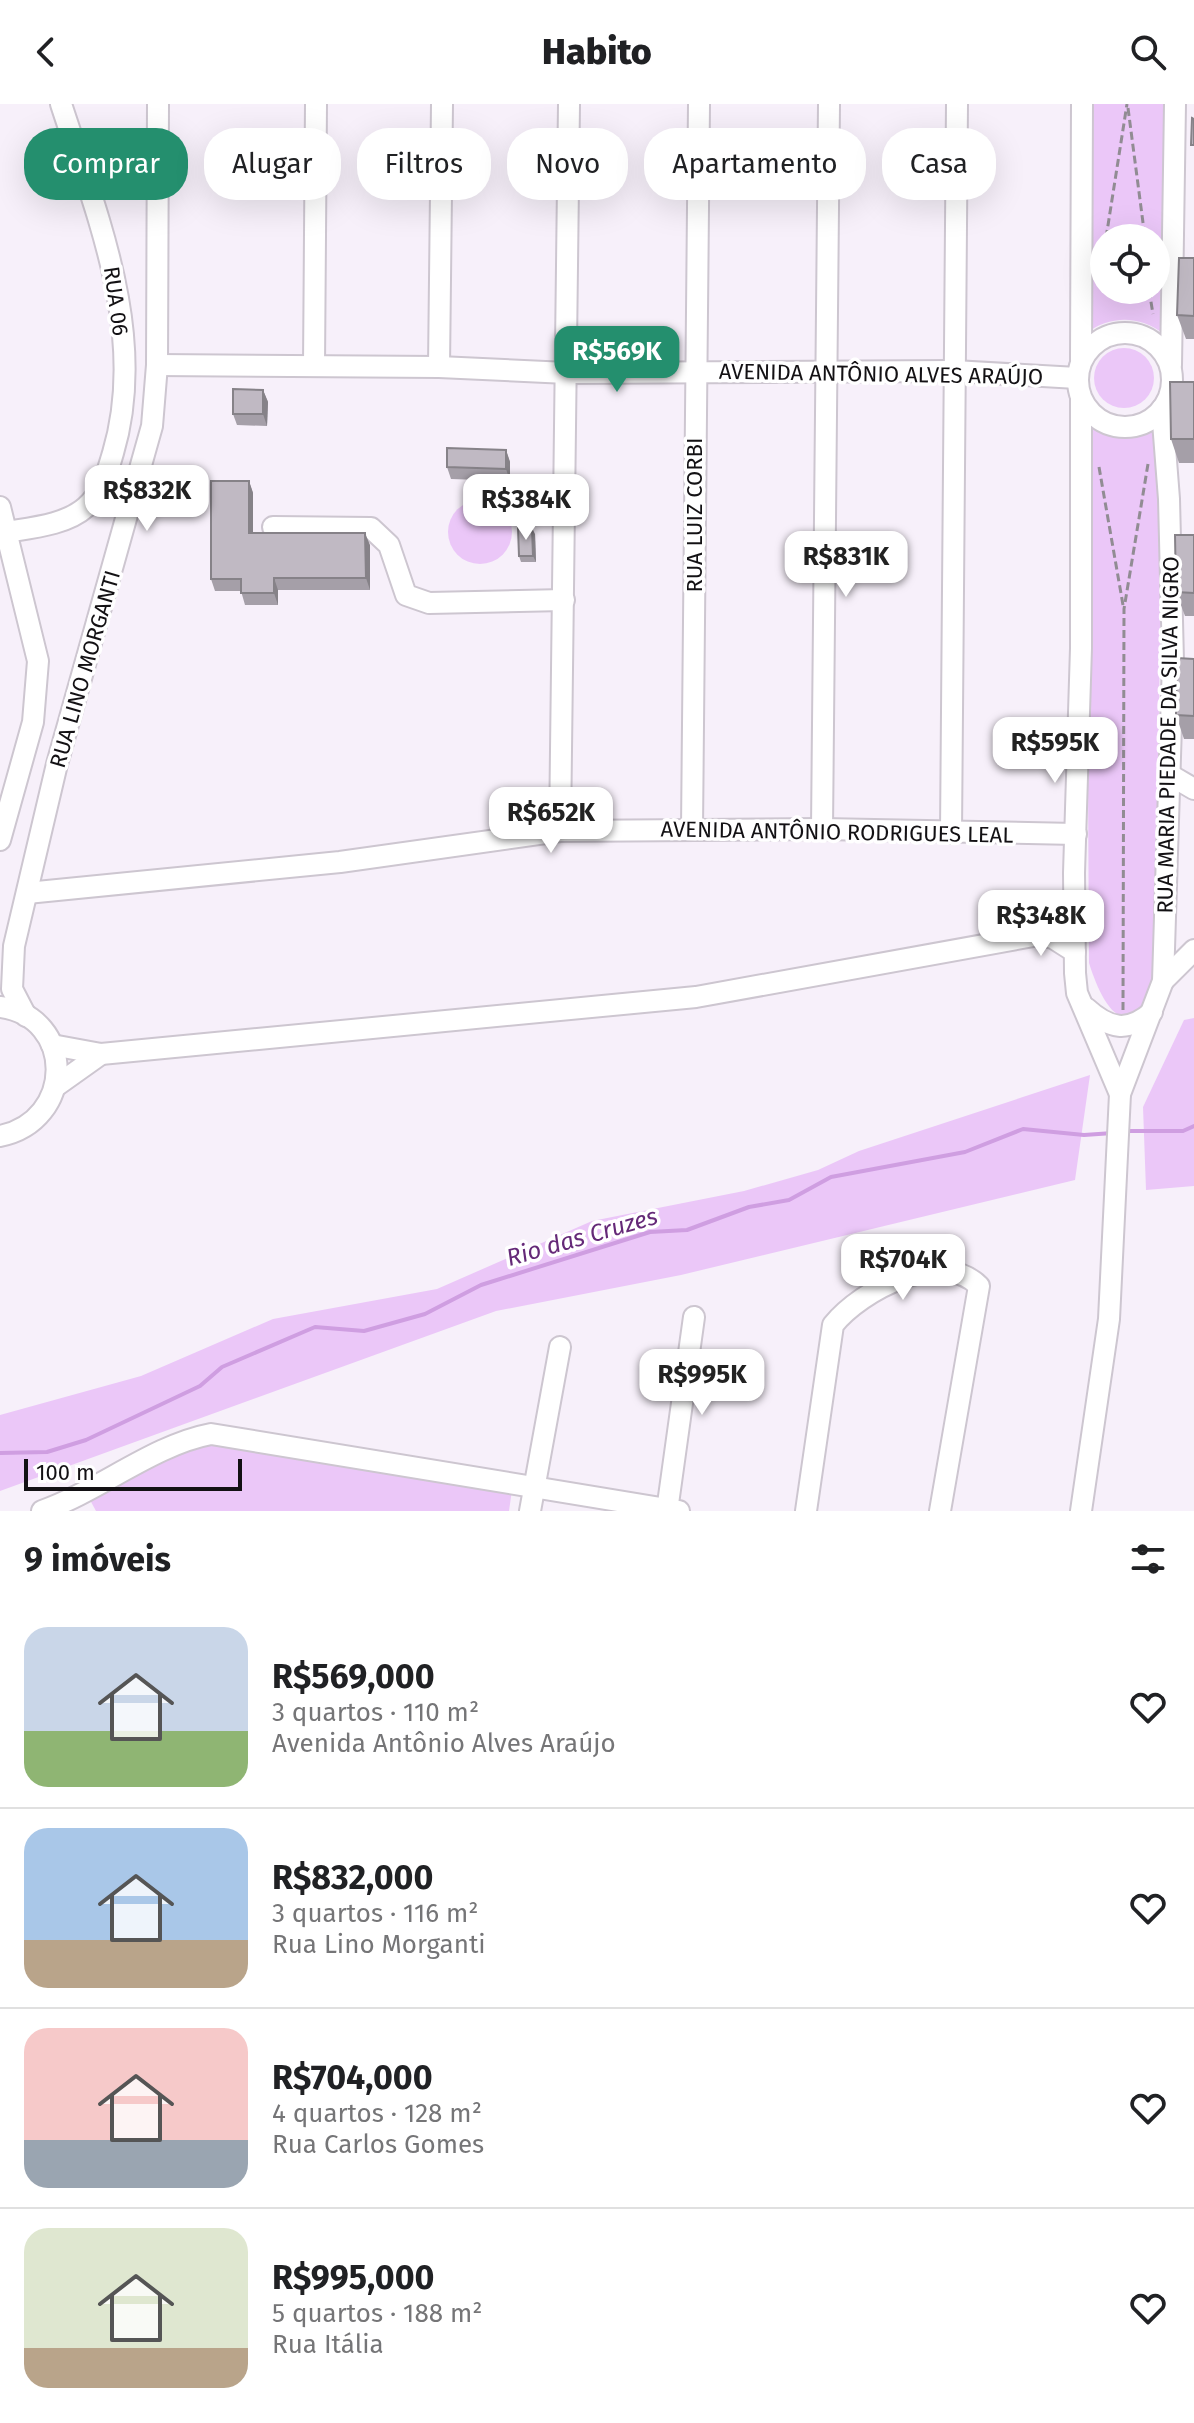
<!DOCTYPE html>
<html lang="pt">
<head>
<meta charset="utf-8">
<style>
	body { margin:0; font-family:"Fira Sans",sans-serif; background:#f2f2f2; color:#202124; height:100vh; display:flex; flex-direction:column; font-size:30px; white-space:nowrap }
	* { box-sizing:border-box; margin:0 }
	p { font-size:26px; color:#757577 }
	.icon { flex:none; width:44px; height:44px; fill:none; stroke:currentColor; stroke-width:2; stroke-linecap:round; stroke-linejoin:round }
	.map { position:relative; height:1407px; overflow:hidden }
	.details { display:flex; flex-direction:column; background:#fff; flex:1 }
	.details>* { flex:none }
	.banner { position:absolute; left:24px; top:24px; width:1146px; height:72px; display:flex; gap:16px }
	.controls { position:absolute; left:1090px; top:120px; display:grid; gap:16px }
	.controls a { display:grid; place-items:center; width:80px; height:80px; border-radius:50%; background:#fff; box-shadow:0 8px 32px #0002; font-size:40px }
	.scale { position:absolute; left:24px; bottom:20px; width:218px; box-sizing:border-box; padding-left:8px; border:4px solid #131114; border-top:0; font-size:22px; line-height:28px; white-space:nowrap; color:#131114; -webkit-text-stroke:6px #fff; paint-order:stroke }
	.price { position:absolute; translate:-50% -68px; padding:0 18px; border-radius:16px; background:#fff; color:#222; font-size:26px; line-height:52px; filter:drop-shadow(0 2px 4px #0008) }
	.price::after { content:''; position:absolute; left:50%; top:48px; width:24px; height:18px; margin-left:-12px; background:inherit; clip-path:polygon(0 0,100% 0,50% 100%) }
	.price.current { background:#248f6e; color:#fff }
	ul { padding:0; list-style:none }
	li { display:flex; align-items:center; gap:24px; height:200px; padding:0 24px }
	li+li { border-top:2px solid #e0e0e0 }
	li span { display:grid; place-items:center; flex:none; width:224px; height:160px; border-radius:24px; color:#555 }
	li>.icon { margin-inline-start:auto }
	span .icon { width:96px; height:96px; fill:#fffc; stroke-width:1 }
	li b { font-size:34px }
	h2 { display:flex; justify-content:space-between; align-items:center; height:96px; padding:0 24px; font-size:34px }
	.chip { padding:0 28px; border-radius:32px; background:#fff; box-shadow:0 8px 32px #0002; font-size:28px; line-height:72px }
	.chip.current { background:#248f6e; color:#fff }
	header { display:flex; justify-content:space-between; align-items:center; height:104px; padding:0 24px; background:#fff; font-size:36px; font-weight:800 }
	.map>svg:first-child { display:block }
</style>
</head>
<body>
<header><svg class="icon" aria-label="back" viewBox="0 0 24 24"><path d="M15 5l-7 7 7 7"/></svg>Habito<svg class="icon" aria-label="search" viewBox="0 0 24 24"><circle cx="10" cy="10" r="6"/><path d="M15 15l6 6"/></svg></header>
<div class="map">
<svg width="1194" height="1407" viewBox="0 0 1194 1407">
	<rect width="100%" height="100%" fill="#f7f0fa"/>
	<g fill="#ebc7f8" fill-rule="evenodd">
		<path d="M1090,0H1165L1164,230C1139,211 1110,211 1085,230ZM1104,134H1156V186H1104Z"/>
		<circle cx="1124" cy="274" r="30"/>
		<path d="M1086,313C1110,335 1139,335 1163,315L1155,889C1123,944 1100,894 1089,859Z"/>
		<circle cx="480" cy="428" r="32"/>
		<polygon points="1194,914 1194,1082 1146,1086 1143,1003 1184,916"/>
		<polygon points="1090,971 1075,1076 681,1171 496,1207 0,1387 0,1311 141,1272 273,1215 437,1185 592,1117 744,1087 818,1066 859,1047"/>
		<polygon points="212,1339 512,1386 509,1407 96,1407 90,1396 184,1345"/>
	</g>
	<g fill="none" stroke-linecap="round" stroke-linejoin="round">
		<g stroke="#cf9ee1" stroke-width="4">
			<polyline points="1126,1027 1183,1027 1194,1022"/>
			<polyline points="0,1349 47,1348 86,1336 200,1282 222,1263 315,1223 364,1227 425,1210 481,1181 650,1128 687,1126 749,1103 789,1096 831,1073 965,1048 1023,1025 1084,1031 1113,1029"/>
		</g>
		<g stroke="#cdc6d0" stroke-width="24">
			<g id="minor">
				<circle cx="1125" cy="276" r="47"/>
				<polyline points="1081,256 1082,0"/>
				<polyline points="157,261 439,263 567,269 954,267 1077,274"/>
				<polyline points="1171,261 1175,0"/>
				<polyline points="314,262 316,0"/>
				<polyline points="439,263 442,0"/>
				<polyline points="1081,294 1081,544 1074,769 1075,869 1077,889 1120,990"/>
				<polyline points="0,403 38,557 33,618 0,736"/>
				<polyline points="273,423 371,424 389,441 406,491 429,499 564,496"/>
				<path d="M0,429C27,424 65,422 86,403C102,389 107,369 113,349C148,232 97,111 61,0"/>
				<polyline points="1170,671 1194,685"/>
				<polyline points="692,725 699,0"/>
				<polyline points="822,725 829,0"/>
				<polyline points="560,727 569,0"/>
				<polyline points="951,729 957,0"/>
				<polyline points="27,789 340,758 560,727 822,725 1076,730"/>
				<polyline points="1020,831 1074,797"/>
				<polyline points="1163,877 1194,846"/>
				<path d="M0,903C76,913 75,1017 0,1032"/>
				<path d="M1086,904C1109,925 1128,929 1152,908"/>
				<polyline points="26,912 12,885 14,842 57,660 152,322 157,261 158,0"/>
				<polyline points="52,941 101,950 696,893 1039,831 1053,834 1075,848"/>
				<polyline points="56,982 101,950"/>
				<path d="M42,1407C99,1387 153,1341 211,1330L679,1407"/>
				<polyline points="530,1407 560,1243"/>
				<polyline points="667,1407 694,1213"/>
				<path d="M806,1407L833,1221C861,1186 941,1144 979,1182L940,1407"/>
				<polyline points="1081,1407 1109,1215 1120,990 1163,877 1173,557 1169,395 1162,305"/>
			</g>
		</g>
		<g stroke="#918c93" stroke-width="3" stroke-dasharray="8 4" stroke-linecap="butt">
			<polyline points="1128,4 1145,134"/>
			<polyline points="1106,134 1127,0"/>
			<polyline points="1100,178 1104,145"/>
			<polyline points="1149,186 1153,210"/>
			<polyline points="1099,363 1123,501"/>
			<polyline points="1123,906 1124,505 1148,360"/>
		</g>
		<use href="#minor" stroke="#fff" stroke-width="20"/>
	</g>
	<g fill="#a59fa8">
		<polygon points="1194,154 1194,235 1186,235 1177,211"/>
		<polygon points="1194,278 1194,359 1179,359 1171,335"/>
		<polygon points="263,286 268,298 267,322 237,321 233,310"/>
		<polygon points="506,346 510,358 510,377 451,375 447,363"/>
		<polygon points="249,377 253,389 253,429 370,441 370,486 278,486 278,501 245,501 241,487 215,487 211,475"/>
		<polygon points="535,430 536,458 521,458 519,452"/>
		<polygon points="1194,431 1194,512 1185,512 1176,488"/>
		<polygon points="1194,555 1194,635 1184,635 1176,611"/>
	</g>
	<g fill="#868288">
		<polygon points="263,286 268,298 267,322 263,310"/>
		<polygon points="506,346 510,358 510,377 506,365"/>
		<polygon points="249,377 253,389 253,441 249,429"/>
		<polygon points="532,424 535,430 536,458 533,452"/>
		<polygon points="365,429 370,441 370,486 366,474"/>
		<polygon points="274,474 278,486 278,501 274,489"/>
	</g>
	<g fill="#c0b9c3" stroke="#868288" stroke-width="2">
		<polygon points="1192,14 1194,15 1194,41 1191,41"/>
		<polygon points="1179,154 1194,154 1194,212 1177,211"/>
		<polygon points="1170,278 1194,278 1194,335 1171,335"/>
		<polygon points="233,285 263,286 263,310 233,310"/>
		<polygon points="447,344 506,346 506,365 447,363"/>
		<polygon points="211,377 249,377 249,429 365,429 366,474 274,474 274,489 241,489 241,475 211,475"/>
		<polygon points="518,424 532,424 533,452 519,452"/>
		<polygon points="1175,431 1194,431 1194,489 1176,488"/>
		<polygon points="1177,554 1194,555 1194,612 1176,611"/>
	</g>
	<g text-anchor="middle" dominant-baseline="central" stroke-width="7" stroke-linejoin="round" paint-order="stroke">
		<g font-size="22" fill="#131114" stroke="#fff">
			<text transform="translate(116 197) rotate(82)">RUA 06</text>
			<text transform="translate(881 270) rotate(1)">AVENIDA ANTÔNIO ALVES ARAÚJO</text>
			<text transform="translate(694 411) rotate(-90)">RUA LUIZ CORBI</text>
			<text transform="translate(85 565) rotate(-74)">RUA LINO MORGANTI</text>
			<text transform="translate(1168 631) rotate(-89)">RUA MARIA PIEDADE DA SILVA NIGRO</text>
			<text transform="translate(837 728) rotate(1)">AVENIDA ANTÔNIO RODRIGUES LEAL</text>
		</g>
		<g font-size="24" font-style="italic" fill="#652978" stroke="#fff">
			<text transform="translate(582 1133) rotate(-16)">Rio das Cruzes</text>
		</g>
	</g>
</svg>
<div class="controls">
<a><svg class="icon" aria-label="locate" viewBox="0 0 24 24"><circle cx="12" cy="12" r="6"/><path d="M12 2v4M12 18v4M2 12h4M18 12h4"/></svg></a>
</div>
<div class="scale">100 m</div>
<b class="price current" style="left:617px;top:290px">R$569K</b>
<b class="price" style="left:147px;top:429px">R$832K</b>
<b class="price" style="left:526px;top:438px">R$384K</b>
<b class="price" style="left:846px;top:495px">R$831K</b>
<b class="price" style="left:1055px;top:681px">R$595K</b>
<b class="price" style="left:551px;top:751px">R$652K</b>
<b class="price" style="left:1041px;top:854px">R$348K</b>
<b class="price" style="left:903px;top:1198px">R$704K</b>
<b class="price" style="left:702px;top:1313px">R$995K</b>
<div class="banner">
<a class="chip current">Comprar</a>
<a class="chip">Alugar</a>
<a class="chip">Filtros</a>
<a class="chip">Novo</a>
<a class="chip">Apartamento</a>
<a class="chip">Casa</a>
</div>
</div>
<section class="details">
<h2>9 imóveis<svg class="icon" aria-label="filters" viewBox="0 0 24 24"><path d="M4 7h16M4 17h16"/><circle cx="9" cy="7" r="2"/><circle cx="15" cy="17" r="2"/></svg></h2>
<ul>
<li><span style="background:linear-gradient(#c9d6e8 65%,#8fb573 0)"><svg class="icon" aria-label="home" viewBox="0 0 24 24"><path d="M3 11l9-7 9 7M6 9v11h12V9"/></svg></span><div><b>R$569,000</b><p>3 quartos · 110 m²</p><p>Avenida Antônio Alves Araújo</p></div><svg class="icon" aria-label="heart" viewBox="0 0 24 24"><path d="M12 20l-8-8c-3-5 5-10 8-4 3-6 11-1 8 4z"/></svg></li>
<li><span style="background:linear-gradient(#a9c7e8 70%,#b9a48a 0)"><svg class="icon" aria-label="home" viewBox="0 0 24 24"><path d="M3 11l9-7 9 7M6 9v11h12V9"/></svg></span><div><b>R$832,000</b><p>3 quartos · 116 m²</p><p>Rua Lino Morganti</p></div><svg class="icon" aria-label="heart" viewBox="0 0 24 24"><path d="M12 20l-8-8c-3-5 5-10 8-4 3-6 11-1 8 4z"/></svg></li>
<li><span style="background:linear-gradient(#f6c9c9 70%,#9aa5b1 0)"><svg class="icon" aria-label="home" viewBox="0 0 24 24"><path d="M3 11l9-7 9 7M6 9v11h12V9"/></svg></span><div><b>R$704,000</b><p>4 quartos · 128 m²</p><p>Rua Carlos Gomes</p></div><svg class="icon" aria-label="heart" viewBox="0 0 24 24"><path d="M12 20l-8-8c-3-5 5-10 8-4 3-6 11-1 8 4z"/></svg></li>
<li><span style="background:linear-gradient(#dfe7d0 75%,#b9a48a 0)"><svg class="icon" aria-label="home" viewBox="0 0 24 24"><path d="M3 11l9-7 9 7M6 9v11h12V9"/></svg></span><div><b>R$995,000</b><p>5 quartos · 188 m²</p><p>Rua Itália</p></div><svg class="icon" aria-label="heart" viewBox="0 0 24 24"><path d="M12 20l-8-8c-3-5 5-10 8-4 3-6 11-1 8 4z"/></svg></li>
</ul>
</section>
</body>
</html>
